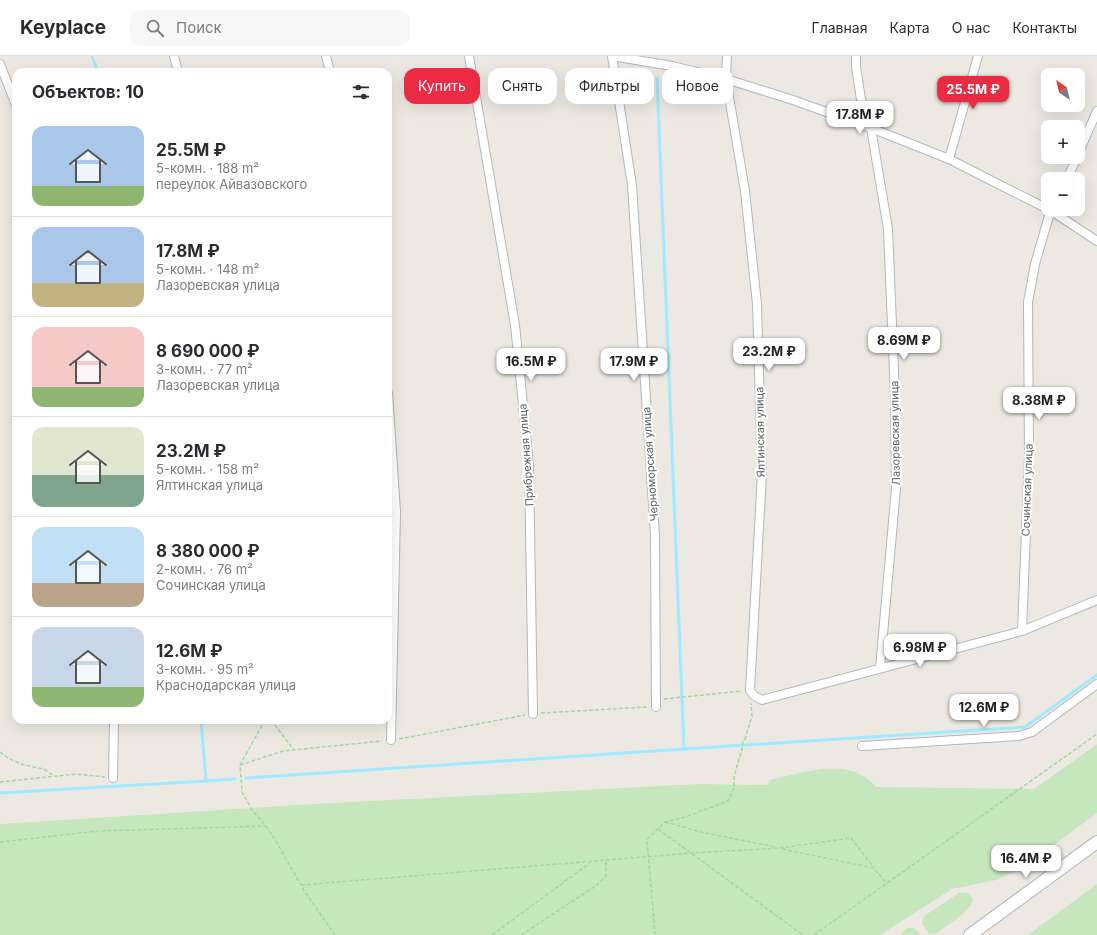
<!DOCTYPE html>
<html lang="ru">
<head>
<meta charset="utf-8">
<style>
	body { margin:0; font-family:Inter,sans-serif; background:#f7f7f7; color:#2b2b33; height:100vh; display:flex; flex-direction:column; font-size:15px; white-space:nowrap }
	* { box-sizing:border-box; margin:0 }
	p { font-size:13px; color:#7c7c81 }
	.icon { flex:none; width:22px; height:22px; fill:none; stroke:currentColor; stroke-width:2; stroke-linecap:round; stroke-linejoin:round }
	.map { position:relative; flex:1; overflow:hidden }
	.sheet { position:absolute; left:12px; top:12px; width:380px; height:656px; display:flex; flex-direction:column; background:#fff; border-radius:12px; box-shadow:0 4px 16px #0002 }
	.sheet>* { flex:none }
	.banner { position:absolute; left:404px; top:12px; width:380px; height:36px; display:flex; gap:8px }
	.needle { width:26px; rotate:325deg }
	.fabs { position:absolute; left:1041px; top:12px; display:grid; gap:8px }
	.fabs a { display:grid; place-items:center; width:44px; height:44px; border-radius:8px; background:#fff; box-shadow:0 4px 16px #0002; font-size:20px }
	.price { position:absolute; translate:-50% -34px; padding:0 9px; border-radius:8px; background:#fff; color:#222; font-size:13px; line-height:26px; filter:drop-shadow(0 1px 2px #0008) }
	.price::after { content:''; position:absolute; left:50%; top:24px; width:12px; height:9px; margin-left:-6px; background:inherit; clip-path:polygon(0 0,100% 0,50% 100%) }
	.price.current { background:#ea2b43; color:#fff }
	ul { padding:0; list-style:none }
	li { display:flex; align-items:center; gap:12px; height:100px; padding:0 20px }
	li+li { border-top:1px solid #e1e1e2 }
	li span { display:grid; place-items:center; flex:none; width:112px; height:80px; border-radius:12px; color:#555 }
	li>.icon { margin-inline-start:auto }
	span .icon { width:48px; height:48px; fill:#fffc; stroke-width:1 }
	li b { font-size:17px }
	h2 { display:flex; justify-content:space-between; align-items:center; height:48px; padding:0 20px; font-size:17px }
	.chip { padding:0 14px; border-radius:12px; background:#fff; box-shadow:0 4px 16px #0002; font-size:14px; line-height:36px }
	.chip.current { background:#ea2b43; color:#fff }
	header { display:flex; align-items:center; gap:24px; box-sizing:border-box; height:56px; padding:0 20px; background:#fff; border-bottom:1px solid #e1e1e2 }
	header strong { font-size:19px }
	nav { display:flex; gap:22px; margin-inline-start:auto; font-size:14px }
	.search { width:280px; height:36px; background:#f7f7f7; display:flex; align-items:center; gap:10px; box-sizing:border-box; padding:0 14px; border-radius:12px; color:#7c7c81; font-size:15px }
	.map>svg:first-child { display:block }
</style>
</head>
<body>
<header>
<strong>Keyplace</strong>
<div class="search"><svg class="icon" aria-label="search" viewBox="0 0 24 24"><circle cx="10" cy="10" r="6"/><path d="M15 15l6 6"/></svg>Поиск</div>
<nav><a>Главная</a><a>Карта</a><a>О нас</a><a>Контакты</a></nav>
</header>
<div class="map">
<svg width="1097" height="879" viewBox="0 0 1097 879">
	<rect width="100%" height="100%" fill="#ede9e2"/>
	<g fill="#c6e6be">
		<path d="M1097,688V757L1024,811L996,824L952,833L880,879H0V768L314,748L698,728L767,729L770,724C803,717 850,699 876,731L1034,733Z"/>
		<polygon points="1097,828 1097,879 1028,879"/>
		<path d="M959,837H968L973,843C972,856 945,870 935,878H929L922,867L924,860Z"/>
		<path d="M908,872C914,871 917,875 920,879H901L903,875Z"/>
	</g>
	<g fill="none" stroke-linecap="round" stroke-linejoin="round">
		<g stroke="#a1e9ff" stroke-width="3">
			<polyline points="92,0 98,16"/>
			<polyline points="684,693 1025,671 1097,619"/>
			<polyline points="246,722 684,693 657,22"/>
			<polyline points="206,725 235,723"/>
			<polyline points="0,737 206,725 201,664"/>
		</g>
		<g stroke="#b3b7ba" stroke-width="10">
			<g id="minor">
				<polyline points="174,0 178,16"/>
				<polyline points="326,0 330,16"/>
				<polyline points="469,0 515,269 529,409 533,658"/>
				<polyline points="612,0 632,129 655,479 656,651"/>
				<polyline points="612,0 672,10 726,23 793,44 871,72 949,103 1000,129 1050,154 1097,185"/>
				<polyline points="727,0 726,23 745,135 757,248 762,417 750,634 753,639 762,644 1022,575 1097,544"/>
				<polyline points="856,0 856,11 861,43 871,72 888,173 895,340 896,432 880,612"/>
				<polyline points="0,8 16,49"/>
				<polyline points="1078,98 1097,55"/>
				<polyline points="949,103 978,0"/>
				<polyline points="1067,123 1077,101"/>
				<polyline points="388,337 396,456 391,684"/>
				<polyline points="1022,575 1029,400 1028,246 1035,208 1051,153"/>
				<polyline points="862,690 1019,680 1032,676 1097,628"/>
				<polyline points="113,722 114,664"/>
			</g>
		</g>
		<g stroke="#b1b7ba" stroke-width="14">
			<polyline id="secondary" points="970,879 1097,786"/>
		</g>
		<g stroke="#a1d7a4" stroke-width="1.5" stroke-dasharray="4 2" stroke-linecap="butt">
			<polyline points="664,643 742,635"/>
			<polyline points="541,657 647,651"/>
			<polyline points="265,664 240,709 242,736 252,754 266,770 277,787 305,836 335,879"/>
			<polyline points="271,664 294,694"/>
			<polyline points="399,683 525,659"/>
			<polyline points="0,696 8,702 24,709 44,713 54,720"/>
			<polyline points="240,709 283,695 382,685"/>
			<polyline points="0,726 76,718 105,721"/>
			<polyline points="665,766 705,777 776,791"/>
			<polyline points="658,773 803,879"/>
			<polyline points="0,786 98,775 266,770"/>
			<polyline points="782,793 874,812 887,828"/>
			<polyline points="301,829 692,797 780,792 851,782 874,812"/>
			<polyline points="492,879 590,807"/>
			<polyline points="521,879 597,829 606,820 606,805"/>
			<polyline points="655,879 647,783 665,766 685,761 728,745 734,732 734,721 742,693 743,685 745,683 752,660 751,647"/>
			<polyline points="814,879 1097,678"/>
		</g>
		<use href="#minor" stroke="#fff" stroke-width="8"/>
		<use href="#secondary" stroke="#fff" stroke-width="12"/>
	</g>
	<g text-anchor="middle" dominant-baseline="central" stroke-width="4" stroke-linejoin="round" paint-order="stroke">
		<g font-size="11" fill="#5a6063" stroke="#fff">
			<text transform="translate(760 376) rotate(-91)">Ялтинская улица</text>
			<text transform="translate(895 377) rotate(-91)">Лазоревская улица</text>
			<text transform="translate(526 399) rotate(-94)">Прибрежная улица</text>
			<text transform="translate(650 408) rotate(-94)">Черноморская улица</text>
			<text transform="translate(1027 434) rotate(-88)">Сочинская улица</text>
		</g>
	</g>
</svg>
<div class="fabs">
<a><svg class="needle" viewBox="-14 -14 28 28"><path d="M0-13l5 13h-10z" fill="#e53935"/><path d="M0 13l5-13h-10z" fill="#7c7c81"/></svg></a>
<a>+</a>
<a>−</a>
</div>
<b class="price current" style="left:973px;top:54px">25.5M ₽</b>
<b class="price" style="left:860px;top:79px">17.8M ₽</b>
<b class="price" style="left:904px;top:305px">8.69M ₽</b>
<b class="price" style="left:769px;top:316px">23.2M ₽</b>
<b class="price" style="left:531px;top:326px">16.5M ₽</b>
<b class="price" style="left:634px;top:326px">17.9M ₽</b>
<b class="price" style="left:1039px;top:365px">8.38M ₽</b>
<b class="price" style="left:920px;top:612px">6.98M ₽</b>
<b class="price" style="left:984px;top:672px">12.6M ₽</b>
<b class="price" style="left:1026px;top:823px">16.4M ₽</b>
<div class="banner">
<a class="chip current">Купить</a>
<a class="chip">Снять</a>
<a class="chip">Фильтры</a>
<a class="chip">Новое</a>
</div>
<section class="sheet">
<h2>Объектов: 10<svg class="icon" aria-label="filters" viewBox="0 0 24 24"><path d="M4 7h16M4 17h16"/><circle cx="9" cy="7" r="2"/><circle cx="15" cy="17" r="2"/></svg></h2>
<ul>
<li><span style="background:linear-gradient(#a9c7e8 75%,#8fb573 0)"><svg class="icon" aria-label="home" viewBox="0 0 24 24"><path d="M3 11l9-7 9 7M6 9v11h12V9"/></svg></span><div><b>25.5M ₽</b><p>5-комн. · 188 m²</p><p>переулок Айвазовского</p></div></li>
<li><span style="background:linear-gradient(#a9c7e8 70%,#c2b280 0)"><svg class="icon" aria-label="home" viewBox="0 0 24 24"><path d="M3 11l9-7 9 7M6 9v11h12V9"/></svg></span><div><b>17.8M ₽</b><p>5-комн. · 148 m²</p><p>Лазоревская улица</p></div></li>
<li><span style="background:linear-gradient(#f6c9c9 75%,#8fb573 0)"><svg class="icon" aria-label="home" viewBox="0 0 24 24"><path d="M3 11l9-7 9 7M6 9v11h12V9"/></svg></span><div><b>8 690 000 ₽</b><p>3-комн. · 77 m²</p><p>Лазоревская улица</p></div></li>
<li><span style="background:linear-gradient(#dfe7d0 60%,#7fa58c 0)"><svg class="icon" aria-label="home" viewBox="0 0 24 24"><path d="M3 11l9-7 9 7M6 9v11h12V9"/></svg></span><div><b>23.2M ₽</b><p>5-комн. · 158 m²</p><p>Ялтинская улица</p></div></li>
<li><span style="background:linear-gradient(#bfe0f5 70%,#b9a48a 0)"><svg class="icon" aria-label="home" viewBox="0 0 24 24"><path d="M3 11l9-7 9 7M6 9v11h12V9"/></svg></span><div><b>8 380 000 ₽</b><p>2-комн. · 76 m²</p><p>Сочинская улица</p></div></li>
<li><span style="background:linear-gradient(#c9d6e8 75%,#8fb573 0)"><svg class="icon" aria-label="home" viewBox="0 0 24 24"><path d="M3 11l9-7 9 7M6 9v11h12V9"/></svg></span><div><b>12.6M ₽</b><p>3-комн. · 95 m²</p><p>Краснодарская улица</p></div></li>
</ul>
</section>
</div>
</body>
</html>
